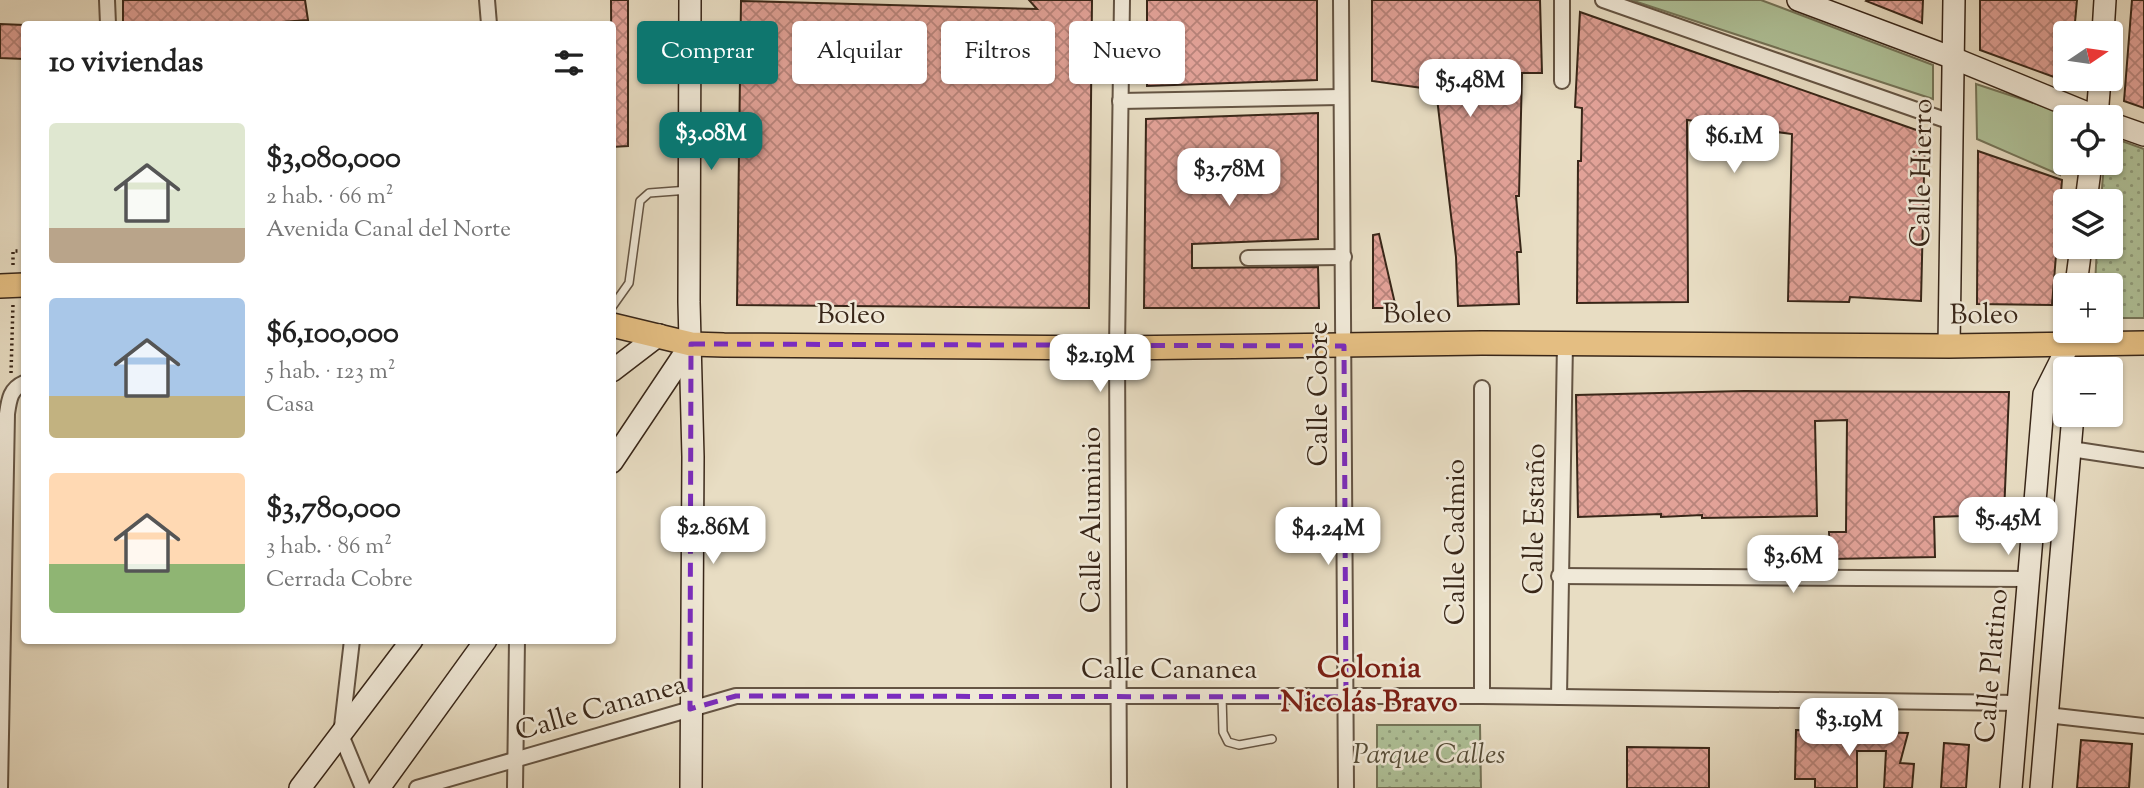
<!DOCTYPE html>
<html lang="es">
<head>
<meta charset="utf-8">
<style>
	body { margin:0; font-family:"Sorts Mill Goudy",serif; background:#f6f6f6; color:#222; height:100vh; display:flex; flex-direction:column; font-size:26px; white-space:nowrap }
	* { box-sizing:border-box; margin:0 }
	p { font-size:23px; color:#767676 }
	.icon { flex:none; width:38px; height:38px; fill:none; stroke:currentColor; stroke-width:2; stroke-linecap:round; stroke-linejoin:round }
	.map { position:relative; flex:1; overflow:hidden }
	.sheet { position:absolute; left:21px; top:21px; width:595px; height:623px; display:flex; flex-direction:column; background:#fff; border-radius:7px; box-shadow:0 2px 5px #0004 }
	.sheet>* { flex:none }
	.banner { position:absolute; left:637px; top:21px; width:665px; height:63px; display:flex; gap:14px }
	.needle { width:46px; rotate:77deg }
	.buttons { position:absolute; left:2053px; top:21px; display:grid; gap:14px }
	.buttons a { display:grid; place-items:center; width:70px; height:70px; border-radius:7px; background:#fff; box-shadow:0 2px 5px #0004; font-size:35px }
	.price { position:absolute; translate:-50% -60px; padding:0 16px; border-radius:14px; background:#fff; color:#222; font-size:23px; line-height:46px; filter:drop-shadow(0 2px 4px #0008) }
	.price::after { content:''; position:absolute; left:50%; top:42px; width:21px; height:16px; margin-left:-10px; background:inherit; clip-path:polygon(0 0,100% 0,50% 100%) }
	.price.selected { background:#0f766e; color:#fff }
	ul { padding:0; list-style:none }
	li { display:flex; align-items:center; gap:21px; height:175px; padding:0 28px }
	li span { display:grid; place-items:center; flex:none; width:196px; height:140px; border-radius:7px; color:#555 }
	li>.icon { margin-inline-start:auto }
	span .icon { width:84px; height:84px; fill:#fffc; stroke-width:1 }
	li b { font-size:30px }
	h2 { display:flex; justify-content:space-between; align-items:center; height:84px; padding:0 28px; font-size:30px }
	.tag { padding:0 24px; border-radius:7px; background:#fff; box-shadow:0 2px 5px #0004; font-size:24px; line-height:63px }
	.tag.selected { background:#0f766e; color:#fff }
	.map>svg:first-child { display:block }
</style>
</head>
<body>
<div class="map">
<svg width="2144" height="788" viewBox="0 0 2144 788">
	<defs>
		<pattern id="park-dots" width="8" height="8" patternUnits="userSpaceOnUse" patternTransform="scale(1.75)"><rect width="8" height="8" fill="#afc299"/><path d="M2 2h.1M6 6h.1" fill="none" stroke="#8f9d7c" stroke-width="1.8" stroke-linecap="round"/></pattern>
		<pattern id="building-cross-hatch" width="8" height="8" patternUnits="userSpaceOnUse" patternTransform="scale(1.75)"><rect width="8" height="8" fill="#e2a298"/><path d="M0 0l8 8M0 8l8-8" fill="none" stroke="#b8847b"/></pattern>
	</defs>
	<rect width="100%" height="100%" fill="#e8ddc3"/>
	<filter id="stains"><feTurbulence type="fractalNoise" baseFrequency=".00286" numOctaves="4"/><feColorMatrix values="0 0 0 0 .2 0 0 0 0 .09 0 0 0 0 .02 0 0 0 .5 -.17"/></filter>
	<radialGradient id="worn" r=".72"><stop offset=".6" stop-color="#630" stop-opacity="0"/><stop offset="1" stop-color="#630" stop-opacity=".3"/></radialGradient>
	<g fill="#afc299" stroke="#747458" stroke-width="2">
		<polygon points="1631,0 1761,0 1933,65 1933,99"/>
		<polygon points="1976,84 2067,114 2060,175 1977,139"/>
	</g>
	<g fill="url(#park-dots)" stroke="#747458" stroke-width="2">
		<polygon points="2111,137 2144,149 2144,318 2111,318 2110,285 2095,285 2097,247 2110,247 2110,201 2101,201 2104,163 2110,163"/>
		<polygon points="1377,725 1480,725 1481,788 1377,788"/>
	</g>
	<g fill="url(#building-cross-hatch)" stroke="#382618" stroke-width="2">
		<polygon points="123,0 305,0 308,20 255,24 123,24"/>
		<polygon points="611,0 628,0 628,146 612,147"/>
		<polygon points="1029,0 1092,0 1089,308 737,305 741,1 1037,9"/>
		<polygon points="1147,0 1317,0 1317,80 1147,86"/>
		<polygon points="1372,0 1540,0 1542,73 1522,73 1519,196 1516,196 1521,252 1517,252 1519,304 1458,306 1456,257 1436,90 1372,81"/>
		<polygon points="1923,0 1922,23 1866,1 1867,0"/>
		<polygon points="1980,0 2077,0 2074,33 2065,33 2065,81 1980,50"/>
		<polygon points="2132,0 2144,0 2144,108 2124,101"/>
		<polygon points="1580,12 1925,133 1921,301 1850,297 1849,302 1788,301 1792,134 1687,120 1688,302 1577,303 1578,161 1581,161 1582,108 1575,107"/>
		<polygon points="0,24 24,25 24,59 0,58"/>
		<polygon points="1318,113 1318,239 1192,244 1192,268 1318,267 1319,308 1144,308 1146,119"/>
		<polygon points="1978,151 2062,180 2052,305 1977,304"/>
		<polygon points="1379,234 1396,308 1373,308 1373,235"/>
		<polygon points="1744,391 2009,392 2004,514 1963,513 1963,516 1934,517 1935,557 1830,559 1829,532 1846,532 1847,420 1815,421 1817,516 1702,518 1702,515 1661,517 1661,514 1578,517 1576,395"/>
		<polygon points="1796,730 1908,733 1900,763 1914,764 1912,788 1884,788 1886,751 1857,751 1857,788 1815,788 1815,779 1795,779"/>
		<polygon points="2081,740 2132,744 2129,788 2077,788"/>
		<polygon points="1944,743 1969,745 1966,788 1941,788"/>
		<polygon points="1627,747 1709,748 1709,788 1627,788"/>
	</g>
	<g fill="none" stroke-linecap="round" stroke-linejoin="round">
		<g stroke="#645443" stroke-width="10">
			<g id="lane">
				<polyline points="612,307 629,283 640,201 649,193 689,190"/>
				<polyline points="1222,696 1223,732 1228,742 1239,745 1272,739"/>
			</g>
		</g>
		<g stroke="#645443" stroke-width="18">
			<g id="street">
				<polyline points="107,0 108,24"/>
				<polyline points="487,0 489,24"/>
				<polyline points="1341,0 1346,788"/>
				<polyline points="1562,0 1562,81"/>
				<polyline points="1603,0 1951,122"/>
				<polyline points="1120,101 1341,97"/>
				<polyline points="1248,258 1344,257"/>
				<polyline points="1482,388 1482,696"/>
				<polyline points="2071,449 2144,460"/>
				<polyline points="1559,576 2027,579"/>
				<polyline points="352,640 341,735 363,788"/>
				<polyline points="1559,697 1565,343"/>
				<polyline points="2047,715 2144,726"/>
				<path d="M0,788L7,414C9,400 10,389 24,383"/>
				<polyline points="417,788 736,696 1482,696 2018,703"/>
				<polyline points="515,788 517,640"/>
				<polyline points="1119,788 1117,348 1122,0"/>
			</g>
		</g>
		<g stroke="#382618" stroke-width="24">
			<g id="secondary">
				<polyline points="690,0 689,302 693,457 691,788"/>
				<polyline points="1798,0 1953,58 2097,117"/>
				<polyline points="2103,33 2105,0"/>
				<polyline points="2097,117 2100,79"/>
				<polyline points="2110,123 2144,135"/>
				<polyline points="2086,201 2091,163"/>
				<polyline points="2076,285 2081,247"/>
				<polyline points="1949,346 1954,0"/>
				<polyline points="612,371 659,335"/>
				<polyline points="612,462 691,344"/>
				<polyline points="300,788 412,640"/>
				<polyline points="379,788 486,640"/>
				<polyline points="2011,788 2044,394 2069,344"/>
				<polyline points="2041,788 2073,415"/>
			</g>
		</g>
		<g stroke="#382618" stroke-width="26">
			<g id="primary">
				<polyline points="0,286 24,285"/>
				<polyline points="612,325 691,344 724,345 1117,348 1482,343 1949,346 2144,343"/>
			</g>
		</g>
		<g stroke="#382618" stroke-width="3.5" stroke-dasharray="2 3.5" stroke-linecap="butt">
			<polyline points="13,265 13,251 24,251"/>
			<polyline points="11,373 13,304"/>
		</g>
		<use href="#lane" stroke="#f0e9d8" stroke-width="7"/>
		<use href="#street" stroke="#f0e9d8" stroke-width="14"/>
		<use href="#secondary" stroke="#f0e9d8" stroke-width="21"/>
		<use href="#primary" stroke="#e4be82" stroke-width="23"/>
	</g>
	<path fill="none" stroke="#7b2cbf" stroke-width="5" stroke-dasharray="14 9" stroke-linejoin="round" d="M691,344L1344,346L1346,697L736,696L690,709Z"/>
	<g text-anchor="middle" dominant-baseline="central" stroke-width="5" stroke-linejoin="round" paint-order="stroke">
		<g font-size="28" fill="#382618" stroke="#f0e9d8">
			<text transform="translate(1923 173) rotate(-89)">Calle Hierro</text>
			<text transform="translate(1417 315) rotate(-1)">Boleo</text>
			<text x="851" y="316">Boleo</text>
			<text transform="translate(1984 316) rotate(-1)">Boleo</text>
			<text transform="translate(1320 394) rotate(-90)">Calle Cobre</text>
			<text transform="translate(1536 519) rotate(-89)">Calle Estaño</text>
			<text transform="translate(1093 520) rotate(-90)">Calle Aluminio</text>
			<text transform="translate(1457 542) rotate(-90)">Calle Cadmio</text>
			<text transform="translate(1993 666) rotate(-85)">Calle Platino</text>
			<text x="1169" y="671">Calle Cananea</text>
			<text transform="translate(601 709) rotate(-16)">Calle Cananea</text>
		</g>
		<g font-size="28" font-style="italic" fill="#564d38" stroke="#f0e9d8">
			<text x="1429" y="756">Parque Calles</text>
		</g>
		<g font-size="30" font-weight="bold" fill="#7a1f14" stroke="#f0e9d8">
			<text x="1369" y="669">Colonia<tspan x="1369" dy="34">Nicolás Bravo</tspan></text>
		</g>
	</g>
	<rect width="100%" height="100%" filter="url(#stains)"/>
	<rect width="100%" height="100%" fill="url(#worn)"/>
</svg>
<div class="buttons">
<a><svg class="needle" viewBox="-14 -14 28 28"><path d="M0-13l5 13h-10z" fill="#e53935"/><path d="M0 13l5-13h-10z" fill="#767676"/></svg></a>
<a><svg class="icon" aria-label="locate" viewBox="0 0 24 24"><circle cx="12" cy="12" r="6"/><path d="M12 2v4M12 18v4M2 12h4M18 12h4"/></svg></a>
<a><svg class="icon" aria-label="layers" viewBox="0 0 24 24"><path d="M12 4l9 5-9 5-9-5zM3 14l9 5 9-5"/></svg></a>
<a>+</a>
<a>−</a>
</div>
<b class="price" style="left:1470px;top:119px">$5.48M</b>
<b class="price selected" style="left:711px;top:172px">$3.08M</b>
<b class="price" style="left:1734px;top:175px">$6.1M</b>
<b class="price" style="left:1229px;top:208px">$3.78M</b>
<b class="price" style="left:1100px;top:394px">$2.19M</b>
<b class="price" style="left:2008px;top:557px">$5.45M</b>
<b class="price" style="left:713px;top:566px">$2.86M</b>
<b class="price" style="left:1328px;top:567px">$4.24M</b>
<b class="price" style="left:1793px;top:595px">$3.6M</b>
<b class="price" style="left:1849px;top:758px">$3.19M</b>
<div class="banner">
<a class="tag selected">Comprar</a>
<a class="tag">Alquilar</a>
<a class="tag">Filtros</a>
<a class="tag">Nuevo</a>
</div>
<section class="sheet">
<h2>10 viviendas<svg class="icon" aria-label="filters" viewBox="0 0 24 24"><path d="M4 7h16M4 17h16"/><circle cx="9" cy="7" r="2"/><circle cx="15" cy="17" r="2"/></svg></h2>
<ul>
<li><span style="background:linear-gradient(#dfe7d0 75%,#b9a48a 0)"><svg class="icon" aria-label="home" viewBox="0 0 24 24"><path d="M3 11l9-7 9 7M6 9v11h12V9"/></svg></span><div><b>$3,080,000</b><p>2 hab. · 66 m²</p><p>Avenida Canal del Norte</p></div></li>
<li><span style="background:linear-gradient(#a9c7e8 70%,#c2b280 0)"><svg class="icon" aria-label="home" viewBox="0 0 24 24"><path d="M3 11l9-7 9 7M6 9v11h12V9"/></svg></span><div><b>$6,100,000</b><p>5 hab. · 123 m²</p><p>Casa</p></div></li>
<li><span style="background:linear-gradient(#ffd9b3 65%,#8fb573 0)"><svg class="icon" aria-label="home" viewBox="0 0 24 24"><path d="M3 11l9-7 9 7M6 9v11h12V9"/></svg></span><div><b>$3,780,000</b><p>3 hab. · 86 m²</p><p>Cerrada Cobre</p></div></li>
</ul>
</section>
</div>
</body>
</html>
